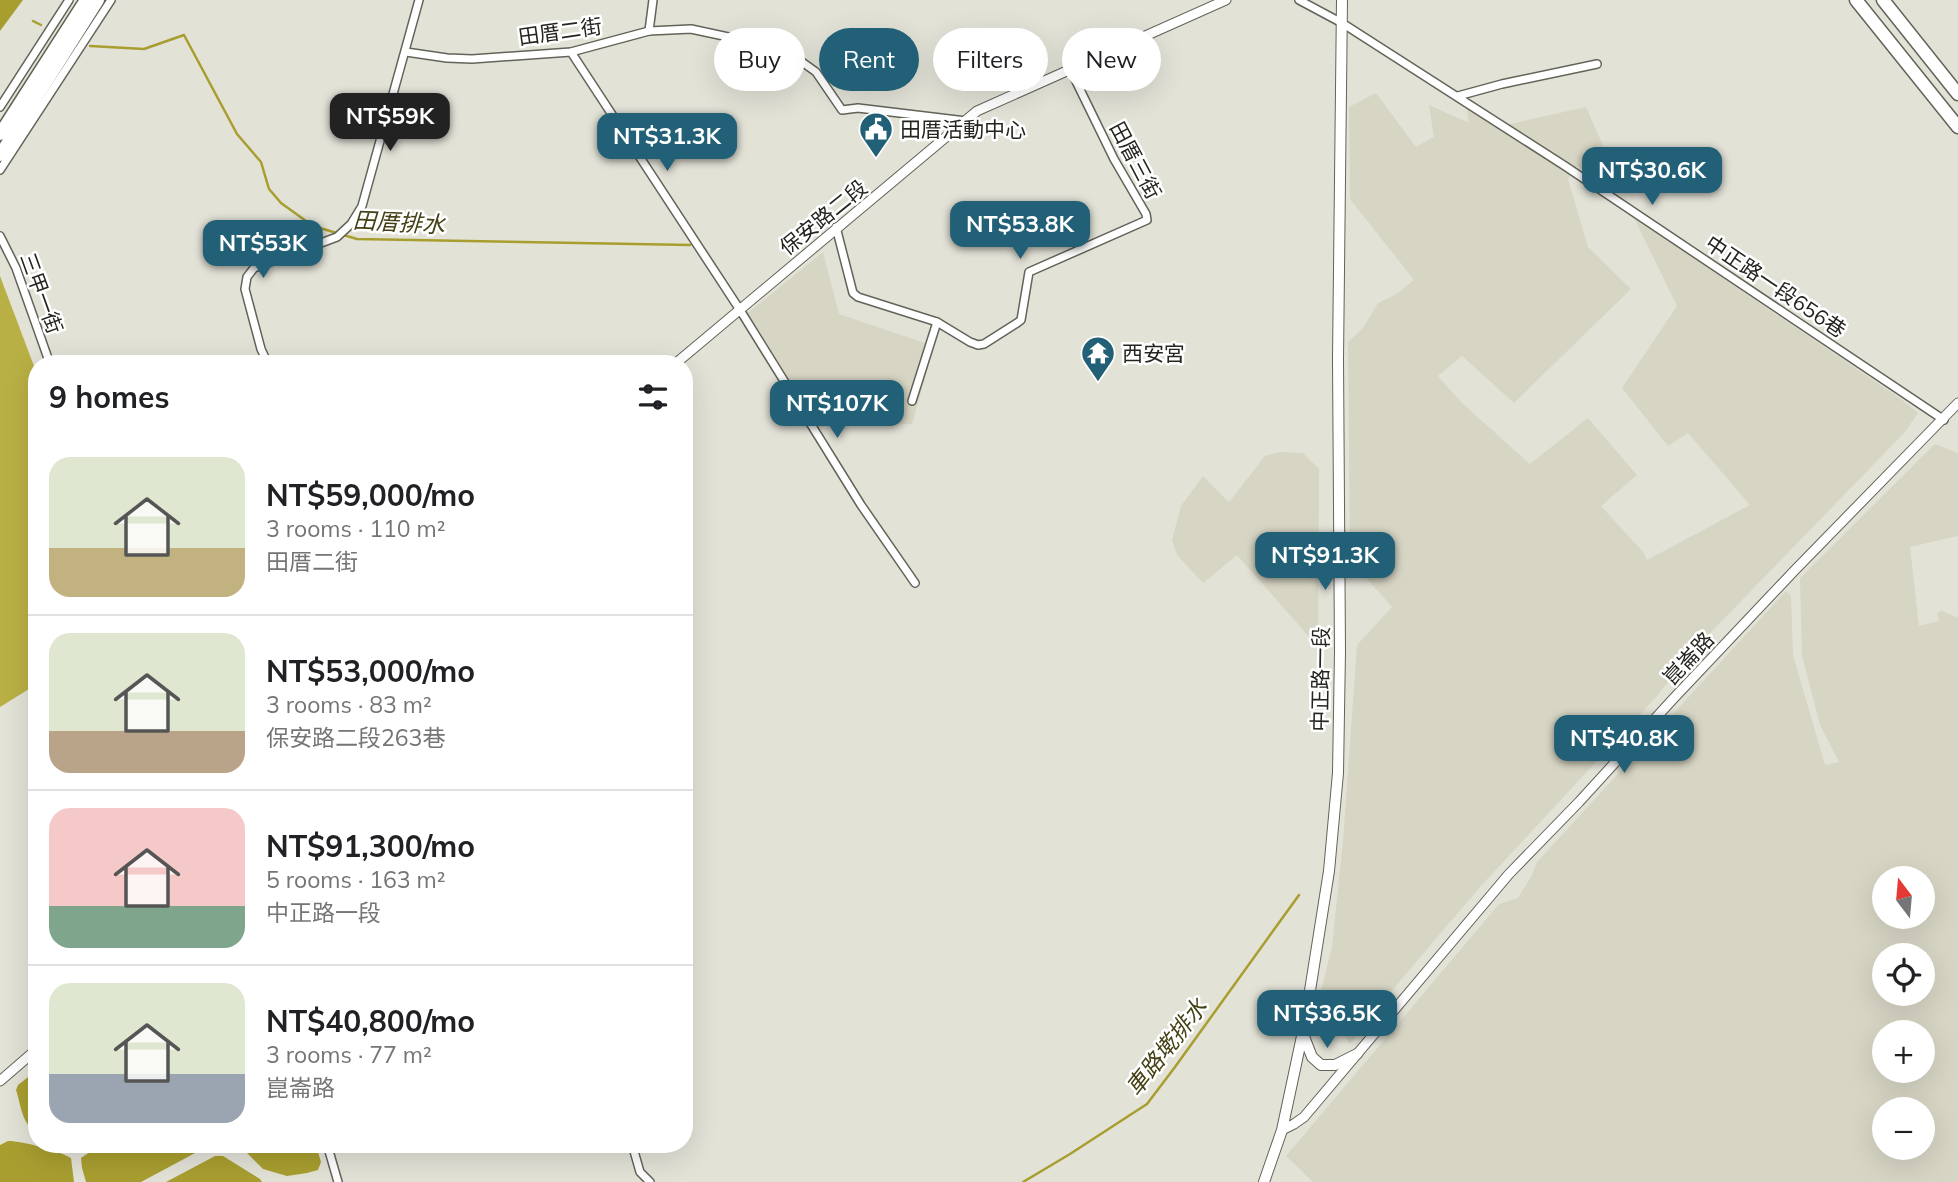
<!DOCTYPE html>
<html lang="en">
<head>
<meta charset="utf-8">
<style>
	body { margin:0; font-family:Mulish,"Noto Sans TC",sans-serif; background:#f6f6f6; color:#202124; height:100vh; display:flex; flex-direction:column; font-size:26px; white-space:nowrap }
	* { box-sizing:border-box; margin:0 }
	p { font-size:23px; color:#757577 }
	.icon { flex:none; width:38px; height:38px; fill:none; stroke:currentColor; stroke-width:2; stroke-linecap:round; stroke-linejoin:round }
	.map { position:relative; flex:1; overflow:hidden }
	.panel { position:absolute; left:28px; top:355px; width:665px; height:798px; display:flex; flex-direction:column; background:#fff; border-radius:28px; box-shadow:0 7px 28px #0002 }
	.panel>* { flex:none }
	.guide { position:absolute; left:714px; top:28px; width:665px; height:63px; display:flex; gap:14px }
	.needle { width:46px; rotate:344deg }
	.buttons { position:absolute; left:1872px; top:866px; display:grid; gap:14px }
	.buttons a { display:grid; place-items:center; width:63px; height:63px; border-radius:50%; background:#fff; box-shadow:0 7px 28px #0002; font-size:35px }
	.price { position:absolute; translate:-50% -60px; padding:0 16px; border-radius:14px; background:#216076; color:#fff; font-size:23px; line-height:46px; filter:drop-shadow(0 2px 4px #0008) }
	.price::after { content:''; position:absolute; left:50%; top:42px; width:21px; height:16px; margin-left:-10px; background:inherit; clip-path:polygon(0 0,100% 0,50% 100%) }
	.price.current { background:#222; color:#fff }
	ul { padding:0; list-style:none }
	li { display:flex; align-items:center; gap:21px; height:175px; padding:0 21px }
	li+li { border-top:2px solid #e0e0e0 }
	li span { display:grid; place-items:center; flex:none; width:196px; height:140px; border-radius:21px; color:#555 }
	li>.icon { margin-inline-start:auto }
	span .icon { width:84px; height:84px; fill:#fffc; stroke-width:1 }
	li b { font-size:30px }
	h2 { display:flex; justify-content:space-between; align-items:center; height:84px; padding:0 21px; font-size:30px }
	.chip { padding:0 24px; border-radius:32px; background:#fff; box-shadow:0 7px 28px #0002; font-size:24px; line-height:63px }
	.chip.current { background:#216076; color:#fff }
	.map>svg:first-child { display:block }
</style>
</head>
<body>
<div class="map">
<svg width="1958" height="1182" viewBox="0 0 1958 1182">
	<rect width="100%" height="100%" fill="#e3e2d7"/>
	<g fill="#d7d5c4" fill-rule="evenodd">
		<polygon points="1376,93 1416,147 1434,137 1429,105 1469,123 1466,105 1501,126 1586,107 1620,184 1614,187 1577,166 1568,179 1588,247 1631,289 1514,403 1462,356 1438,376 1462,403 1530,464 1588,418 1637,475 1601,506 1643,552 1647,560 1750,505 1688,433 1668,446 1622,388 1677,306 1634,218 1901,399 1918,413 1905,432 1687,657 1658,695 1480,887 1400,981 1350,1044 1319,999 1332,947 1343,841 1357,645 1392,607 1350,560 1348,342 1363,328 1378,303 1395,295 1414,280 1350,199 1349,107"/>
		<polygon points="823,252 839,314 934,346 912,424 856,425 862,387 782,383 744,316"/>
		<path d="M1935,444L1958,453V536L1910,547L1919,626L1939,621L1937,613L1942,611L1958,618V1182H1313L1286,1156L1499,904L1518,898L1532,875L1537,862L1786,591L1791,596L1793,655L1825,765L1839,762L1820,725L1802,656L1800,578ZM1885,878H1923V917H1885ZM1885,956H1923V994H1885ZM1885,1032H1923V1071H1885ZM1885,1110H1923V1148H1885Z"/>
		<polygon points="1279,452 1303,453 1319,469 1318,647 1237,555 1203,583 1177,555 1172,540 1181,506 1203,476 1229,502 1265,456"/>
	</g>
	<polygon fill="#b9b045" points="0,276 37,374 37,684 0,707"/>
	<g fill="#a89e30">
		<polygon points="0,0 23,0 0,31"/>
		<path d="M37,1070V1133C22,1125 21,1105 16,1090L18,1085Z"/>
		<path d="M8,1141C23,1141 59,1151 71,1158L74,1182H0V1145Z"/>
		<polygon points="201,1144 197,1152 141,1182 86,1182 82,1168 81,1158 100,1145"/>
		<polygon points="239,1145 316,1145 321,1162 318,1170 307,1173 287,1176 263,1169"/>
		<polygon points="215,1156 223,1156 260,1179 262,1182 166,1182"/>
	</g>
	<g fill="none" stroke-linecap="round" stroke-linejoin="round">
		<g stroke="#a89e30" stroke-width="2.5">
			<polyline points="33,21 41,25"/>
			<polyline points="90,46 144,49 184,35 237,134 261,162 269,189 281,203 313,226 357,239 690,245"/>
			<polyline points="1023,1182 1070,1154 1147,1104 1175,1067 1299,895"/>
		</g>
		<g stroke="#636359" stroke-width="10">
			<g id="minor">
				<polyline points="1299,0 1342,23 1565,166 1944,420"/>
				<polyline points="649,31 653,0"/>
				<polyline points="406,52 447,58 472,59 571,52 649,31 691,29 784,49 816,72 842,110 858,108 966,121"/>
				<polyline points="571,52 740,310 861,505 915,583"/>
				<polyline points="1458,96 1502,84 1597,64"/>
				<polyline points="0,107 69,0"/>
				<polyline points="0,170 111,0"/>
				<polyline points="836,227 853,293 858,297 937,322 970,342 978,345 984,344 1017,323 1021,320 1029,272 1147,220 1146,214 1114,159 1070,69"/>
				<polyline points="0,236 16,268 50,364"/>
				<polyline points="268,364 261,349 245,289 247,277 254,268 337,237 351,224 362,206 419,0"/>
				<polyline points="912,401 937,322"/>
				<polyline points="327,1144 338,1182"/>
				<polyline points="632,1144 640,1172 650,1182"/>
			</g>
		</g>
		<g stroke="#636359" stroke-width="11">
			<g id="tertiary">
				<polyline points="675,364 977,111 1226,0"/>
				<polyline points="0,1081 37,1049"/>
				<polyline points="1282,1130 1294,1124 1304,1117 1509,874 1579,802 1673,699 1794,571 1958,403"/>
			</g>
		</g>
		<g stroke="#636359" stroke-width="12">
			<g id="secondary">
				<polyline points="1303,1034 1312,1057 1321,1065 1335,1065 1357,1054"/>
				<polyline points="1264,1182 1282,1130 1305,1022 1329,871 1338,773 1340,651 1338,359 1342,0"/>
			</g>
		</g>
		<g stroke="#636359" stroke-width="15">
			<g id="trunk">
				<polyline points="0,134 86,0"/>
				<polyline points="0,155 98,0"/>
			</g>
		</g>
		<g stroke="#636359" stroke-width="15">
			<g id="motorway">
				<polyline points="1856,0 1958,127"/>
				<polyline points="1883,0 1958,94"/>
			</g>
		</g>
		<use href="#minor" stroke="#fff" stroke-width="7"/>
		<use href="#tertiary" stroke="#fff" stroke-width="9"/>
		<use href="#secondary" stroke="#fff" stroke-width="10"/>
		<use href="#trunk" stroke="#fff" stroke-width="12"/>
		<use href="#motorway" stroke="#fff" stroke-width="12"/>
	</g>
	<defs>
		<g id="civic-pin" transform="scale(1.75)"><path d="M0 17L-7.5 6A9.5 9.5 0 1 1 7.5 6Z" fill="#216076" stroke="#fff"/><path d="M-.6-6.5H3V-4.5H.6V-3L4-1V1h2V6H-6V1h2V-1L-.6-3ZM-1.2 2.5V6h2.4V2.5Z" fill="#fff"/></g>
		<g id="temple-pin" transform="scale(1.75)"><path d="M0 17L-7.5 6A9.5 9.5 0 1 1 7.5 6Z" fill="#216076" stroke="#fff"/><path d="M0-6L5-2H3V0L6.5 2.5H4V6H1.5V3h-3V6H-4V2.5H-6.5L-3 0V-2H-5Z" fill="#fff"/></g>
	</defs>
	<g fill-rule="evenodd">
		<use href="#civic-pin" x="876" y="129"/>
		<use href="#temple-pin" x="1098" y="353"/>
	</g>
	<g text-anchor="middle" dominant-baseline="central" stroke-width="5" stroke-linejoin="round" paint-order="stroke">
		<g font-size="21" fill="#252520" stroke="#fff">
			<text transform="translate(560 31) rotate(-8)">田厝二街</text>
			<text transform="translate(1136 160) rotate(62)">田厝三街</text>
			<text transform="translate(823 217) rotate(-39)">保安路二段</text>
			<text transform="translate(1776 286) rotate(34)">中正路一段656巷</text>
			<text transform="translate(42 293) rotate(70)">三甲一街</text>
			<text transform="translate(1688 658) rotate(-47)">崑崙路</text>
			<text transform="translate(1320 679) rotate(-89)">中正路一段</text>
		</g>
		<g font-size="21" fill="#252520" stroke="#fff" text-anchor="start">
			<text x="900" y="129">田厝活動中心</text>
			<text x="1122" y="353">西安宮</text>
		</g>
		<g font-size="23" font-style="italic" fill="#454115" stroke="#fff">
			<text transform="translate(399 222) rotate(3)">田厝排水</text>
			<text transform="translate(1166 1047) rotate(-52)">車路墘排水</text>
		</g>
	</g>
</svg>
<div class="buttons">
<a><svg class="needle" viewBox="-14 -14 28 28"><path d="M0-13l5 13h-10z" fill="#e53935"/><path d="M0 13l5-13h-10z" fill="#757577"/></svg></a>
<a><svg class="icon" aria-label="locate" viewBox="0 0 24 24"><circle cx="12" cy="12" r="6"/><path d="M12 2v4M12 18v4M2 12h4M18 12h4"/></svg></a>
<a>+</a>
<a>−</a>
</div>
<b class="price current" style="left:390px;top:153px">NT$59K</b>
<b class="price" style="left:667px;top:173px">NT$31.3K</b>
<b class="price" style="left:1652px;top:207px">NT$30.6K</b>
<b class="price" style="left:1020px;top:261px">NT$53.8K</b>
<b class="price" style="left:263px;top:280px">NT$53K</b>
<b class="price" style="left:837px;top:440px">NT$107K</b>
<b class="price" style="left:1325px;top:592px">NT$91.3K</b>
<b class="price" style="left:1624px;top:775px">NT$40.8K</b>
<b class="price" style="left:1327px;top:1050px">NT$36.5K</b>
<div class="guide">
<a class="chip">Buy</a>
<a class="chip current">Rent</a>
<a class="chip">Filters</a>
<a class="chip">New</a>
</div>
<section class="panel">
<h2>9 homes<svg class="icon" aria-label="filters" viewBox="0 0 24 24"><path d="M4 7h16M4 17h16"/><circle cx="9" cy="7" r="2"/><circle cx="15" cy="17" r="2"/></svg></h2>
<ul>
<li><span style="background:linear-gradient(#dfe7d0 65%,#c2b280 0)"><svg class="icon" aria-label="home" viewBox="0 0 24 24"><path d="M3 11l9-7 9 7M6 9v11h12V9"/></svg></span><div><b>NT$59,000/mo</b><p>3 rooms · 110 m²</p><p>田厝二街</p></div></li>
<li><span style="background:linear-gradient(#dfe7d0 70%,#b9a48a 0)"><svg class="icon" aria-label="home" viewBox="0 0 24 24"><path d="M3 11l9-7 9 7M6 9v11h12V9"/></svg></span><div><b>NT$53,000/mo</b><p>3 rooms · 83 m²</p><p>保安路二段263巷</p></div></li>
<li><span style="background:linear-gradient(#f6c9c9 70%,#7fa58c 0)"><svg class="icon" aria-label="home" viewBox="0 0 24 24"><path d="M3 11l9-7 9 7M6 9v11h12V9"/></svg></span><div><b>NT$91,300/mo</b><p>5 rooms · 163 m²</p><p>中正路一段</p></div></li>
<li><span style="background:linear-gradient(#dfe7d0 65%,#9aa5b1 0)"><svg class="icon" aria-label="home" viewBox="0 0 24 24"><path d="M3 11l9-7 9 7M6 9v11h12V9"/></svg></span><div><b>NT$40,800/mo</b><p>3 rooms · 77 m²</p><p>崑崙路</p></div></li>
</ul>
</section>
</div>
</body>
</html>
